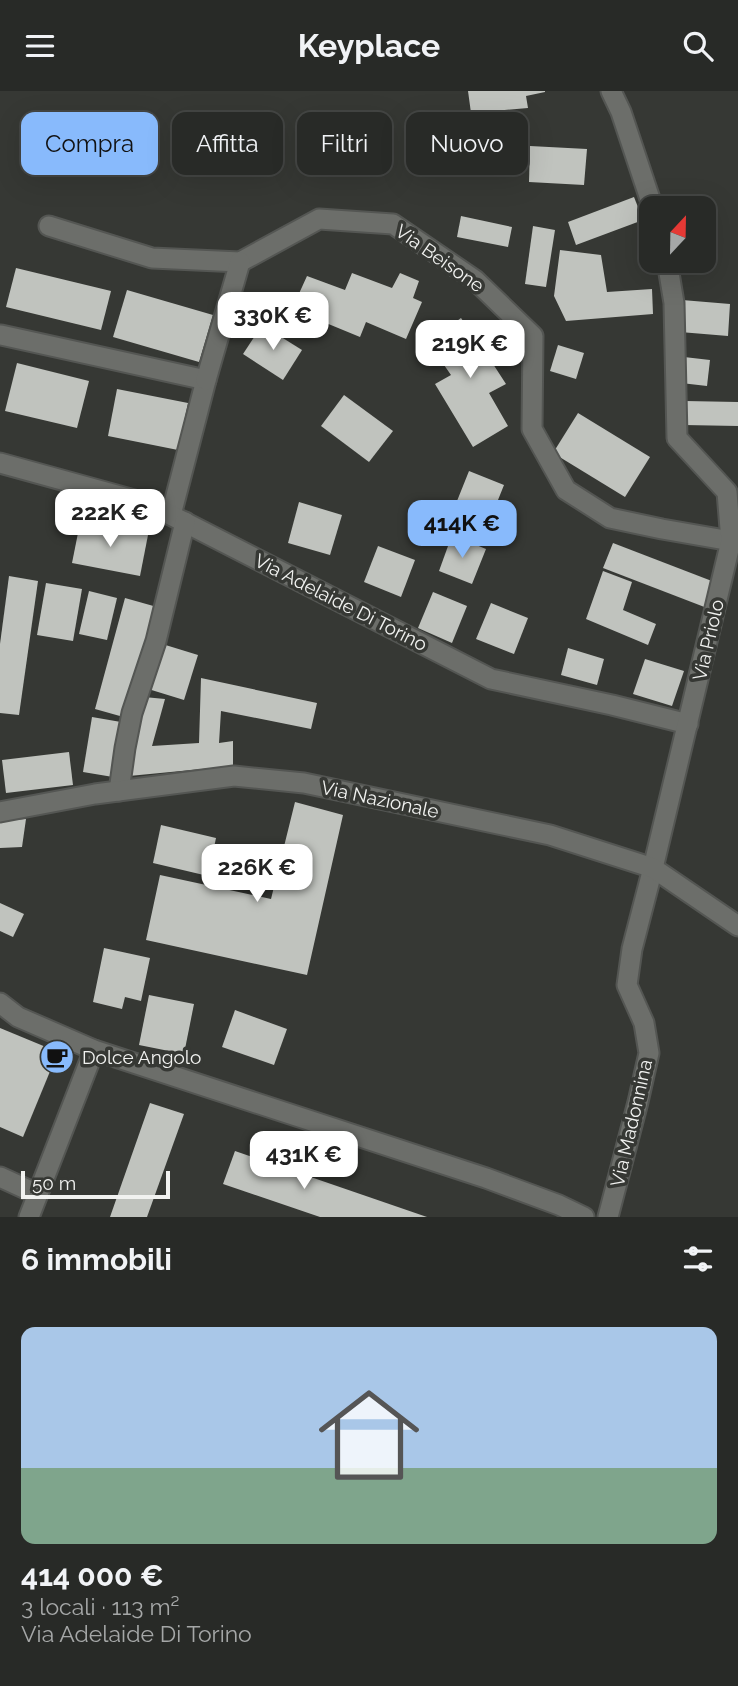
<!DOCTYPE html>
<html lang="it">
<head>
<meta charset="utf-8">
<style>
	body { margin:0; font-family:Raleway,sans-serif; background:#343633; color:#f1f3f6; height:100vh; display:flex; flex-direction:column; font-size:26px; white-space:nowrap }
	* { box-sizing:border-box; margin:0 }
	p { font-size:23px; color:#a5a7a7 }
	.icon { flex:none; width:38px; height:38px; fill:none; stroke:currentColor; stroke-width:2; stroke-linecap:round; stroke-linejoin:round }
	.map { position:relative; height:1126px; overflow:hidden }
	.panel { display:flex; flex-direction:column; background:#282a27; flex:1 }
	.panel>* { flex:none }
	.top-card { position:absolute; left:21px; top:21px; width:696px; height:63px; display:flex; gap:14px }
	.needle { width:46px; rotate:22deg }
	.controls { position:absolute; left:639px; top:105px; display:grid; gap:14px }
	.controls a { display:grid; place-items:center; width:77px; height:77px; border-radius:14px; background:#282a27; box-shadow:0 7px 28px #0002,0 0 0 2px #444644; font-size:35px }
	.scale { position:absolute; left:21px; bottom:18px; width:149px; box-sizing:border-box; padding-left:7px; border:4px solid #f1f2f0; border-top:0; font-size:19px; line-height:24px; white-space:nowrap; color:#f1f2f0; -webkit-text-stroke:5px #363834; paint-order:stroke }
	.price { position:absolute; translate:-50% -60px; padding:0 16px; border-radius:14px; background:#fff; color:#222; font-size:23px; line-height:46px; filter:drop-shadow(0 2px 4px #0008) }
	.price::after { content:''; position:absolute; left:50%; top:42px; width:21px; height:16px; margin-left:-10px; background:inherit; clip-path:polygon(0 0,100% 0,50% 100%) }
	.price.on { background:#88bafc; color:#111 }
	ul { padding:0; list-style:none }
	li { display:grid; align-content:center; gap:14px; height:371px; padding:0 21px }
	li span { display:grid; place-items:center; height:217px; border-radius:14px; color:#555 }
	li>.icon { margin-inline-start:auto }
	span .icon { width:126px; height:126px; fill:#fffc; stroke-width:1 }
	li b { font-size:30px }
	h2 { display:flex; justify-content:space-between; align-items:center; height:84px; padding:0 21px; font-size:30px }
	.pill { padding:0 24px; border-radius:14px; background:#282a27; box-shadow:0 7px 28px #0002,0 0 0 2px #444644; font-size:24px; line-height:63px }
	.pill.on { background:#88bafc; color:#111 }
	header { display:flex; justify-content:space-between; align-items:center; height:91px; padding:0 21px; background:#282a27; font-size:32px; font-weight:700 }
	.map>svg:first-child { display:block }
</style>
</head>
<body>
<header><svg class="icon" aria-label="menu" viewBox="0 0 24 24"><path d="M4 6h16M4 12h16M4 18h16"/></svg>Keyplace<svg class="icon" aria-label="search" viewBox="0 0 24 24"><circle cx="10" cy="10" r="6"/><path d="M15 15l6 6"/></svg></header>
<div class="map">
<svg width="738" height="1126" viewBox="0 0 738 1126">
	<rect width="100%" height="100%" fill="#363834"/>
	<g fill="#c0c3be">
		<polygon points="468,0 545,0 545,1 526,5 528,17 471,22"/>
		<polygon points="530,55 587,58 584,94 529,91"/>
		<polygon points="634,106 643,129 576,154 568,131"/>
		<polygon points="461,125 512,136 508,156 457,146"/>
		<polygon points="533,135 555,139 546,196 525,193"/>
		<polygon points="560,159 601,164 607,201 652,198 653,223 566,230 554,205"/>
		<polygon points="16,177 111,200 101,239 6,216"/>
		<polygon points="352,182 392,197 400,182 419,190 413,207 422,211 406,248 366,231 360,246 292,218 307,185 345,199"/>
		<polygon points="127,199 213,224 199,271 113,246"/>
		<polygon points="682,209 730,213 728,245 680,241"/>
		<polygon points="461,227 470,240 486,231 496,245 482,256 506,293 489,302 508,335 473,356 435,293 451,284 428,251"/>
		<polygon points="262,234 302,259 283,289 243,263"/>
		<polygon points="558,254 584,262 576,288 550,280"/>
		<polygon points="684,266 710,269 707,295 681,292"/>
		<polygon points="17,272 89,290 77,337 5,320"/>
		<polygon points="117,298 188,312 178,359 108,345"/>
		<polygon points="344,304 393,340 369,371 321,335"/>
		<polygon points="685,310 738,311 738,335 684,334"/>
		<polygon points="578,322 650,366 625,406 553,362"/>
		<polygon points="469,380 504,394 486,439 451,425"/>
		<polygon points="299,411 342,424 330,464 288,452"/>
		<polygon points="80,432 148,444 140,485 72,472"/>
		<polygon points="452,444 486,458 472,493 439,480"/>
		<polygon points="613,452 717,492 707,517 603,477"/>
		<polygon points="378,455 415,469 401,506 364,491"/>
		<polygon points="603,480 632,491 623,519 656,533 648,554 586,528"/>
		<polygon points="9,485 38,490 19,624 0,622 0,553"/>
		<polygon points="46,492 82,498 73,550 37,544"/>
		<polygon points="89,500 117,507 107,549 79,543"/>
		<polygon points="433,501 467,515 452,552 418,537"/>
		<polygon points="125,507 157,516 127,627 95,618"/>
		<polygon points="491,512 528,527 514,563 476,548"/>
		<polygon points="159,552 198,564 184,609 145,597"/>
		<polygon points="568,557 604,568 597,594 561,584"/>
		<polygon points="645,568 684,580 672,615 633,603"/>
		<polygon points="201,587 317,612 311,638 221,620 219,652 233,650 233,675 129,685 144,606 165,608 152,655 199,652"/>
		<polygon points="92,626 121,631 113,686 83,681"/>
		<polygon points="69,661 73,694 6,702 2,669"/>
		<polygon points="295,711 343,724 307,884 146,849 160,784 271,808"/>
		<polygon points="26,728 22,756 0,757 0,730"/>
		<polygon points="161,734 216,747 208,785 153,772"/>
		<polygon points="0,812 24,823 13,846 0,840"/>
		<polygon points="104,857 150,867 141,910 125,906 122,918 93,911"/>
		<polygon points="149,904 194,913 184,963 139,954"/>
		<polygon points="235,919 287,938 274,974 222,956"/>
		<polygon points="0,937 58,961 23,1046 0,1036"/>
		<polygon points="150,1012 184,1023 147,1126 110,1126"/>
		<polygon points="235,1060 427,1126 320,1126 223,1093"/>
	</g>
	<g fill="none" stroke-linecap="round" stroke-linejoin="round">
		<g stroke="#545653" stroke-width="23">
			<g id="minor">
				<polyline points="611,0 621,21 653,117"/>
				<polyline points="49,135 152,167 240,171 319,128 393,133 475,189 533,245 532,338 566,399 610,427 662,438 731,450 738,444"/>
				<polyline points="1,244 206,289 171,424"/>
				<polyline points="206,289 240,171"/>
				<polyline points="0,372 149,413 491,588 612,614 688,633"/>
				<polyline points="119,700 125,657 132,622 156,550 185,431"/>
				<polyline points="0,912 18,926 94,959 486,1087 559,1114 584,1126"/>
				<polyline points="0,1086 37,1103"/>
				<polyline points="29,1126 94,959"/>
				<polyline points="608,1126 638,1011 649,962 644,932 627,894 632,858 653,777 731,450 727,401 677,347 674,212 667,170"/>
			</g>
		</g>
		<g stroke="#545653" stroke-width="23">
			<polyline id="tertiary" points="0,721 95,703 234,685 304,692 550,744 653,777 738,835"/>
		</g>
		<use href="#minor" stroke="#6c6e6a" stroke-width="19"/>
		<use href="#tertiary" stroke="#6c6e6a" stroke-width="19"/>
	</g>
	<defs>
		<g id="cafe-disc" transform="scale(1.75)"><circle r="9.5" fill="#88bafc" stroke="#363834"/><path d="M-5.5-4.5H6V0H3Q3 3.5 0 3.5H-2.5Q-5.5 3.5-5.5 0ZM3-3.2v2h1.7v-2ZM-6 4.5H4V6H-6Z" fill="#111"/></g>
	</defs>
	<g fill-rule="evenodd">
		<use href="#cafe-disc" x="57" y="966"/>
	</g>
	<g text-anchor="middle" dominant-baseline="central" stroke-width="7" stroke-linejoin="round" paint-order="stroke">
		<g font-size="19" fill="#f1f2f0" stroke="#363834">
			<text transform="translate(440 167) rotate(35)">Via Beisone</text>
			<text transform="translate(341 511) rotate(27)">Via Adelaide Di Torino</text>
			<text transform="translate(708 549) rotate(-77)">Via Priolo</text>
			<text transform="translate(380 708) rotate(12)">Via Nazionale</text>
			<text transform="translate(631 1032) rotate(-77)">Via Madonnina</text>
		</g>
		<g font-size="19" fill="#f1f2f0" stroke="#363834" text-anchor="start">
			<text x="82" y="966">Dolce Angolo</text>
		</g>
	</g>
</svg>
<div class="controls">
<a><svg class="needle" viewBox="-14 -14 28 28"><path d="M0-13l5 13h-10z" fill="#e53935"/><path d="M0 13l5-13h-10z" fill="#a5a7a7"/></svg></a>
</div>
<div class="scale">50 m</div>
<b class="price" style="left:273px;top:261px">330K €</b>
<b class="price" style="left:470px;top:289px">219K €</b>
<b class="price" style="left:110px;top:458px">222K €</b>
<b class="price on" style="left:462px;top:469px">414K €</b>
<b class="price" style="left:257px;top:813px">226K €</b>
<b class="price" style="left:304px;top:1100px">431K €</b>
<div class="top-card">
<a class="pill on">Compra</a>
<a class="pill">Affitta</a>
<a class="pill">Filtri</a>
<a class="pill">Nuovo</a>
</div>
</div>
<section class="panel">
<h2>6 immobili<svg class="icon" aria-label="filters" viewBox="0 0 24 24"><path d="M4 7h16M4 17h16"/><circle cx="9" cy="7" r="2"/><circle cx="15" cy="17" r="2"/></svg></h2>
<ul>
<li><span style="background:linear-gradient(#a9c7e8 65%,#7fa58c 0)"><svg class="icon" aria-label="home" viewBox="0 0 24 24"><path d="M3 11l9-7 9 7M6 9v11h12V9"/></svg></span><div><b>414 000 €</b><p>3 locali · 113 m²</p><p>Via Adelaide Di Torino</p></div></li>
</ul>
</section>
</body>
</html>
